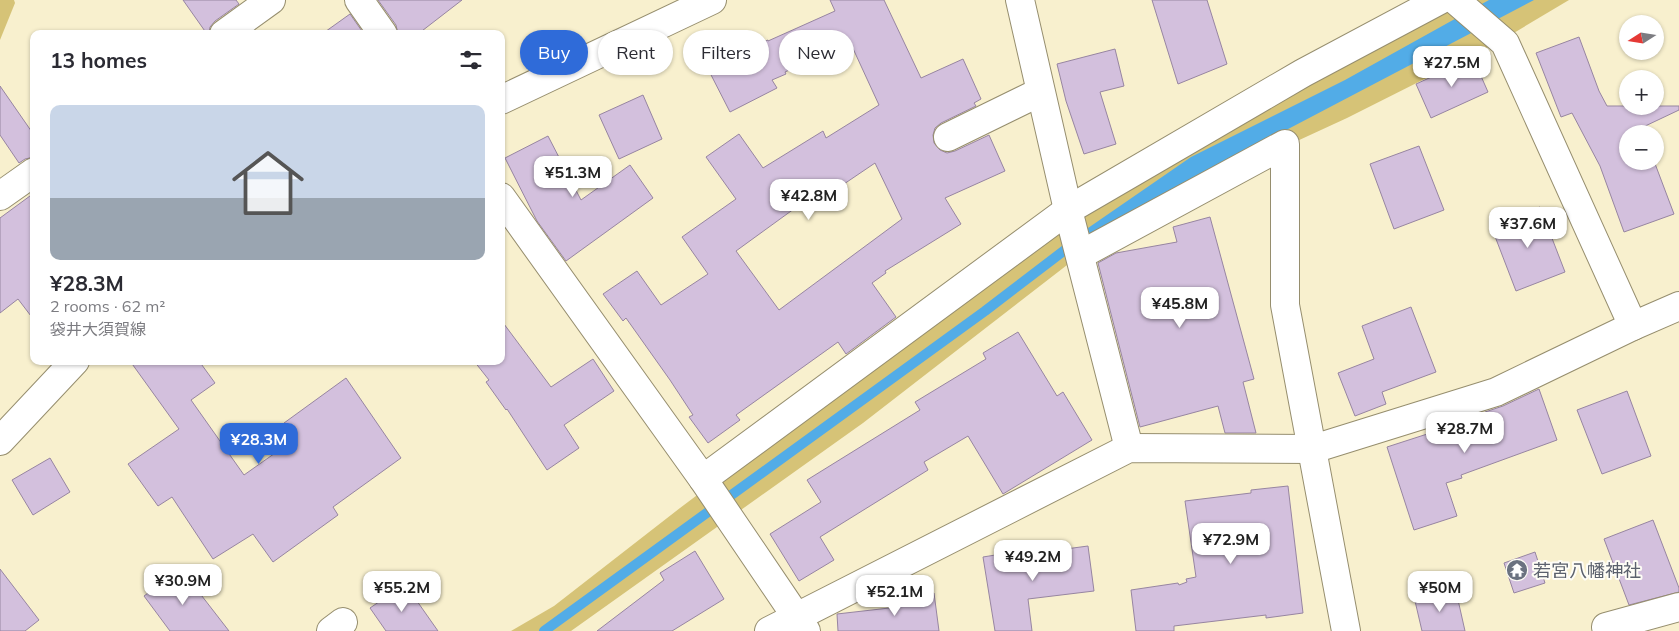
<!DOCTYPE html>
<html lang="en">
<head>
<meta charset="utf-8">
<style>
	body { margin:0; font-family:Mulish,"Noto Sans JP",sans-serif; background:#f2f2f3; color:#2b2b33; height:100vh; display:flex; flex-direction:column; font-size:19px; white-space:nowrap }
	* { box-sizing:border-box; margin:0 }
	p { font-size:16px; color:#7c7c81 }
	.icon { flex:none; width:28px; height:28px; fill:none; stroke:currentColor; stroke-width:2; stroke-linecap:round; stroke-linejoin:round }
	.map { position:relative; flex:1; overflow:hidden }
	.panel { position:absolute; left:30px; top:30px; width:475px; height:335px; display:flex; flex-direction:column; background:#fff; border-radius:10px; box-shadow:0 1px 4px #0004 }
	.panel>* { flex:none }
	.top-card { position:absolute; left:520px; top:30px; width:475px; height:45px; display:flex; gap:10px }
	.needle { width:32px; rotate:258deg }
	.tools { position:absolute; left:1619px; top:15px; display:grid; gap:10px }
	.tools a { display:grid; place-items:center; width:45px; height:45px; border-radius:50%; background:#fff; box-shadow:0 1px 4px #0004; font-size:25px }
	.price { position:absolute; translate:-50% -42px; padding:0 11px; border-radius:10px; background:#fff; color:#222; font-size:16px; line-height:32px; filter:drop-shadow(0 1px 2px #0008) }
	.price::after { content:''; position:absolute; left:50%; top:30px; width:15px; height:11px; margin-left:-8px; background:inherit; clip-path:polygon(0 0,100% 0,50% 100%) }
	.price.on { background:#2f6bd9; color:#fff }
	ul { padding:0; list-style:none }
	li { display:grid; align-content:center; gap:10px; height:265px; padding:0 20px }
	li span { display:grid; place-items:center; height:155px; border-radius:10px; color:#555 }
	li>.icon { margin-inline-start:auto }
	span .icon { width:90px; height:90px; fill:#fffc; stroke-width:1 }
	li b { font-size:21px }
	h2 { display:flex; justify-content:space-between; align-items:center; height:60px; padding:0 20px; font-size:21px }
	.tag { padding:0 18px; border-radius:22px; background:#fff; box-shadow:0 1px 4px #0004; font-size:18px; line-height:45px }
	.tag.on { background:#2f6bd9; color:#fff }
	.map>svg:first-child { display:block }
</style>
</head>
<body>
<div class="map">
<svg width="1679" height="631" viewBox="0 0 1679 631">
	<rect width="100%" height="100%" fill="#f8f0ce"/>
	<g fill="#d6c377">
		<polygon points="0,0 14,0 15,3 0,40"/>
		<polygon points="1450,0 1569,0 1502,40 1347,118 1258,159 1080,255 863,423 571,631 511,631 554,606 680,508 866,368 1052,221"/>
	</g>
	<polygon fill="#52ace7" points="1489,0 1534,0 1214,168 1077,245 1075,237 1191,157 1345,80"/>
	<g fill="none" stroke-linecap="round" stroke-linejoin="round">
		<polyline stroke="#52ace7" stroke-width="10" points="544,631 985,311 1074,243"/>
	</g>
	<g fill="#d3c0dd" stroke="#9785a1" fill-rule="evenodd">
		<polygon points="183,0 236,0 239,4 215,21 210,27 209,34 207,34"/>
		<polygon points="378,0 462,0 418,34 398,34 396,25"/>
		<path d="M830,0H884L921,78L963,59L981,99L974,103L976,106L941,123L935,128L933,135L934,143L940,150L947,153L955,151L989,135L1005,171L945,198L961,224L885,271L886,273L872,283L896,317L846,354L838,342L736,415L740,420L708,443L689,417L693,415L670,380L626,318L623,321L603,294L637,271L661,305L708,274L682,237L736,199L706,157L739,134L763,168L823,131L826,138L879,105L850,42L785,72L786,74L772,80L777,88L730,112L708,69L741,51L768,40V41L835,11ZM875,163L902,219L779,310L736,251L809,198L813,205Z"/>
		<polygon points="1152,0 1207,0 1227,64 1178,84"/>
		<polygon points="350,14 364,34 322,34"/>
		<polygon points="1579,37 1599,91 1607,106 1679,106 1679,110 1641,128 1643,134 1628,134 1628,161 1654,161 1674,214 1624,232 1600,166 1572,113 1561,117 1536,53"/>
		<polygon points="1115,49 1124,86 1100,92 1116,144 1084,154 1066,101 1057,64"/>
		<polygon points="1473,58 1488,92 1431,118 1416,84"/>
		<polygon points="0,86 34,135 34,157 25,159 19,163 0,135"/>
		<polygon points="643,95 662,139 619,159 599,115"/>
		<polygon points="548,136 581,200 630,165 653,198 566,261 537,221 505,158"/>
		<polygon points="1419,146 1444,210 1394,229 1370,164"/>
		<polygon points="34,193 34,320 18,299 0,313 0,218"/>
		<polygon points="1540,207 1565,272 1516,291 1491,226"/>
		<polygon points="1210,217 1254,379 1243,382 1256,433 1225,433 1218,406 1140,427 1098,263 1116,253 1177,242 1173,227"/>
		<polygon points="1411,307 1436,372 1382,392 1386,404 1355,416 1338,373 1374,359 1362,326"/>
		<polygon points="501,320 551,387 593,359 614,391 564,425 579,448 547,470 507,409 506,410 486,382 489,380 474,361 501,361"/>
		<polygon points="1018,332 1057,396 1063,392 1092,440 1003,494 968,436 924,462 928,470 820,537 834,560 799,581 770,534 821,502 807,480 920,410 915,402 986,359 983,353"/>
		<polygon points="130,361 199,361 215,383 191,400 244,475 295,439 284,423 346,378 401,458 333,507 338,515 273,562 253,534 213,559 172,497 158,506 128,464 179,429"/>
		<polygon points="1539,389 1557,440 1461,475 1462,478 1446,483 1457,516 1414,530 1387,447 1486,415 1485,412 1503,406"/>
		<polygon points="1627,391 1651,456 1602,474 1577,410"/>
		<polygon points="50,458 70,492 33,515 12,480"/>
		<polygon points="1288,486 1303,613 1266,618 1266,615 1174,626 1174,631 1136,631 1131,590 1178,583 1179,585 1187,582 1186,579 1196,577 1185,501 1251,493 1251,490"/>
		<polygon points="1653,520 1679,588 1679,592 1629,605 1604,539"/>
		<polygon points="1088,546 1094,591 1028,599 1032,631 995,631 983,557 1020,551 1021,555"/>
		<polygon points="695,551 724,599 672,631 597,631 664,580 660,573"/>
		<polygon points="1535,552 1545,583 1514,593 1504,563"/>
		<polygon points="0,569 39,620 25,631 0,631"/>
		<polygon points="181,569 229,631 170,631 144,596"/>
		<polygon points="405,584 438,631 386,631 370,608"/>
		<polygon points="1456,591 1465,631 1422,631 1415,601"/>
		<polygon points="934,593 939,631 838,631 837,614 898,607 897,598"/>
	</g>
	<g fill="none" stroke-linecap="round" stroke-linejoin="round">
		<g stroke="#968e6e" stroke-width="30">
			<g id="minor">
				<polyline points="359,0 383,34"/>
				<polyline points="1020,0 1068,210 1129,448"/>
				<polyline points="1455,0 1505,43 1633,326 1679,306"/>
				<polyline points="224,34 271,0"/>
				<polyline points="948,137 1040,92"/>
				<polyline points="0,196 34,172"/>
				<polyline points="501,197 703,479 806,631"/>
				<polyline points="1080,255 1285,144 1285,305 1346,631"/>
				<polyline points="703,479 1068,210 1303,73 1440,0"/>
				<polyline points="1606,627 1679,607"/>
				<polyline points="331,631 343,622"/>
				<polyline points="769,631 1129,448 1313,449 1496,392 1633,326"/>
			</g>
		</g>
		<g stroke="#968e6e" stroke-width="30">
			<g id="primary">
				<polyline points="501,100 712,0"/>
				<polyline points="0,441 75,361"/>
			</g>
		</g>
		<use href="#minor" stroke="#fff" stroke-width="28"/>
		<use href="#primary" stroke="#fff" stroke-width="28"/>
	</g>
	<defs>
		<g id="temple-disc" transform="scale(1.125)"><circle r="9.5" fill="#6b7280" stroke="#fefdf6"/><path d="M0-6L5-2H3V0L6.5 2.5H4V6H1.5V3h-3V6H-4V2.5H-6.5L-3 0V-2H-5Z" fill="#fff"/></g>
	</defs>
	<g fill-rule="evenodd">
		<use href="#temple-disc" x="1517" y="570"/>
	</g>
	<g text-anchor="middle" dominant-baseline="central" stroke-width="4" stroke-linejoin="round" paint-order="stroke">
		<g font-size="18" fill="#5b616d" stroke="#fefdf6" text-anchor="start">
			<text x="1533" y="570">若宮八幡神社</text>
		</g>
	</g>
</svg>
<div class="tools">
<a><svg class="needle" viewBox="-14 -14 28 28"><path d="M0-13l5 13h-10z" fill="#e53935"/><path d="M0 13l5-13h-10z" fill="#7c7c81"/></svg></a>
<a>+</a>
<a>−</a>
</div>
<b class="price" style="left:1452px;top:88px">¥27.5M</b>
<b class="price" style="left:573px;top:198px">¥51.3M</b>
<b class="price" style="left:809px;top:221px">¥42.8M</b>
<b class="price" style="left:1528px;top:249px">¥37.6M</b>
<b class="price" style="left:1180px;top:329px">¥45.8M</b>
<b class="price" style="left:1465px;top:454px">¥28.7M</b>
<b class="price on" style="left:259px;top:465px">¥28.3M</b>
<b class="price" style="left:1231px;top:565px">¥72.9M</b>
<b class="price" style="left:1033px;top:582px">¥49.2M</b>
<b class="price" style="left:183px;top:606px">¥30.9M</b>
<b class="price" style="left:402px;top:613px">¥55.2M</b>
<b class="price" style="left:1440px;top:613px">¥50M</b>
<b class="price" style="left:895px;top:617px">¥52.1M</b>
<div class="top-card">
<a class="tag on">Buy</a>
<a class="tag">Rent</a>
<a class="tag">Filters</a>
<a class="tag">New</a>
</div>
<section class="panel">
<h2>13 homes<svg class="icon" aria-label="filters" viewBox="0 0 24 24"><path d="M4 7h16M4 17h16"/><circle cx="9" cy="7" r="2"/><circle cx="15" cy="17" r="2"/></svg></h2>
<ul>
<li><span style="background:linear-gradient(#c9d6e8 60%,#9aa5b1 0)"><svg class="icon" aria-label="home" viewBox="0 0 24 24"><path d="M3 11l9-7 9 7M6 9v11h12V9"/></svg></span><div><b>¥28.3M</b><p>2 rooms · 62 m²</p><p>袋井大須賀線</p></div></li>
</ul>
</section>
</div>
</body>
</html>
